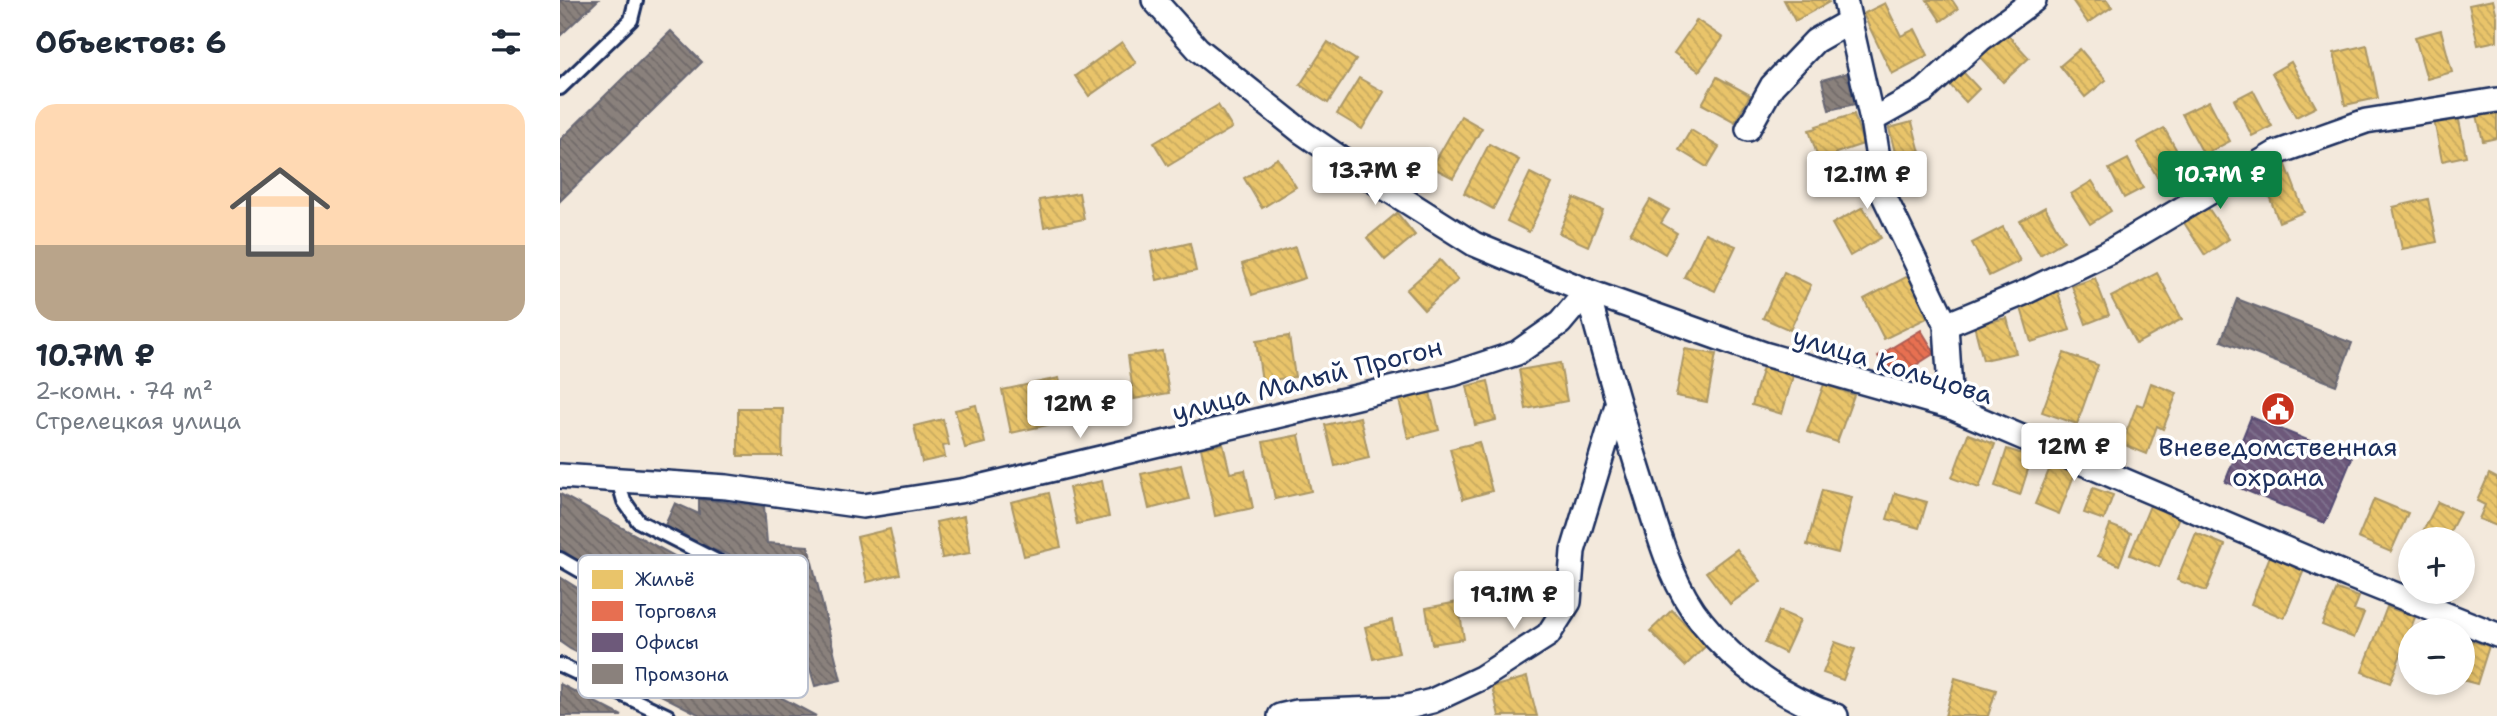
<!DOCTYPE html>
<html lang="ru">
<head>
<meta charset="utf-8">
<style>
	body { margin:0; font-family:"Shantell Sans",sans-serif; background:#f2f2f3; color:#1f2937; height:100vh; display:flex; flex-direction:column; font-size:26px; white-space:nowrap }
	* { box-sizing:border-box; margin:0 }
	p { font-size:23px; color:#747a83 }
	.icon { flex:none; width:38px; height:38px; fill:none; stroke:currentColor; stroke-width:2; stroke-linecap:round; stroke-linejoin:round }
	.map { position:relative; flex:1; overflow:hidden }
	.panel { display:flex; flex-direction:column; background:#fff; width:560px }
	.panel>* { flex:none }
	.buttons { position:absolute; left:1838px; top:527px; display:grid; gap:14px }
	.buttons a { display:grid; place-items:center; width:77px; height:77px; border-radius:50%; background:#fff; box-shadow:0 4px 10px #0003; font-size:35px }
	.price { position:absolute; translate:-50% -60px; padding:0 16px; border-radius:7px; background:#fff; color:#222; font-size:23px; line-height:46px; filter:drop-shadow(0 2px 4px #0008) }
	.price::after { content:''; position:absolute; left:50%; top:42px; width:21px; height:16px; margin-left:-10px; background:inherit; clip-path:polygon(0 0,100% 0,50% 100%) }
	.price.on { background:#0b8043; color:#fff }
	ul { padding:0; list-style:none }
	li { display:grid; align-content:center; gap:14px; height:371px; padding:0 35px }
	li+li { border-top:2px solid #e0e1e3 }
	li span { display:grid; place-items:center; height:217px; border-radius:21px; color:#555 }
	li>.icon { margin-inline-start:auto }
	span .icon { width:126px; height:126px; fill:#fffc; stroke-width:1 }
	li b { font-size:30px }
	h2 { display:flex; justify-content:space-between; align-items:center; height:84px; padding:0 35px; font-size:30px }
	main { display:flex; flex:1; min-height:0 }
	.map>svg:first-child { display:block }
</style>
</head>
<body>
<main>
<section class="panel">
<h2>Объектов: 6<svg class="icon" aria-label="filters" viewBox="0 0 24 24"><path d="M4 7h16M4 17h16"/><circle cx="9" cy="7" r="2"/><circle cx="15" cy="17" r="2"/></svg></h2>
<ul>
<li><span style="background:linear-gradient(#ffd9b3 65%,#b9a48a 0)"><svg class="icon" aria-label="home" viewBox="0 0 24 24"><path d="M3 11l9-7 9 7M6 9v11h12V9"/></svg></span><div><b>10.7M ₽</b><p>2-комн. · 74 m²</p><p>Стрелецкая улица</p></div></li>
</ul>
</section>
<div class="map">
<svg width="1937" height="716" viewBox="0 0 1937 716">
	<defs>
		<pattern id="homes-back-hatch" width="6" height="6" patternUnits="userSpaceOnUse" patternTransform="scale(1.75)"><rect width="6" height="6" fill="#e9c46a"/><path d="M-1 5l2 2M0 0l6 6M5-1l2 2" fill="none" stroke="#c7a95e"/></pattern>
		<pattern id="shops-back-hatch" width="6" height="6" patternUnits="userSpaceOnUse" patternTransform="scale(1.75)"><rect width="6" height="6" fill="#e76f51"/><path d="M-1 5l2 2M0 0l6 6M5-1l2 2" fill="none" stroke="#ba5c46"/></pattern>
		<pattern id="offices-back-hatch" width="6" height="6" patternUnits="userSpaceOnUse" patternTransform="scale(1.75)"><rect width="6" height="6" fill="#6d597a"/><path d="M-1 5l2 2M0 0l6 6M5-1l2 2" fill="none" stroke="#80738f"/></pattern>
		<pattern id="industry-back-hatch" width="6" height="6" patternUnits="userSpaceOnUse" patternTransform="scale(1.75)"><rect width="6" height="6" fill="#8a817c"/><path d="M-1 5l2 2M0 0l6 6M5-1l2 2" fill="none" stroke="#706a69"/></pattern>
	</defs>
	<rect width="100%" height="100%" fill="#f3e9dc"/>
	<filter id="ink" filterUnits="userSpaceOnUse"><feTurbulence type="fractalNoise" baseFrequency=".0143" numOctaves="2"/><feDisplacementMap in="SourceGraphic" scale="14" xChannelSelector="R" yChannelSelector="G"/><feConvolveMatrix kernelMatrix="1 2 1 2 8 2 1 2 1" color-interpolation-filters="sRGB"/></filter>
	<g filter="url(#ink)">
		<g fill="url(#homes-back-hatch)" stroke="#ab9766" stroke-width="2">
			<polygon points="1224,0 1268,0 1269,2 1235,21"/>
			<polygon points="1367,0 1392,0 1398,9 1381,21"/>
			<polygon points="1512,0 1547,0 1552,7 1528,23"/>
			<polygon points="1933,0 1937,16 1937,41 1918,45 1909,5"/>
			<polygon points="1325,3 1341,36 1355,29 1368,55 1332,74 1303,14"/>
			<polygon points="1137,20 1163,38 1139,71 1114,53"/>
			<polygon points="1881,30 1892,72 1867,79 1855,37"/>
			<polygon points="1446,33 1469,58 1443,82 1420,57"/>
			<polygon points="562,42 576,63 529,96 515,76"/>
			<polygon points="768,42 796,60 768,103 740,85"/>
			<polygon points="1807,45 1818,98 1785,105 1774,53"/>
			<polygon points="1520,49 1546,80 1525,97 1500,66"/>
			<polygon points="1731,62 1756,107 1736,117 1712,73"/>
			<polygon points="1403,72 1419,89 1406,102 1390,85"/>
			<polygon points="1157,77 1190,95 1175,122 1142,104"/>
			<polygon points="799,78 824,92 802,129 777,114"/>
			<polygon points="1693,90 1712,126 1692,136 1674,100"/>
			<polygon points="1649,101 1670,141 1644,155 1622,114"/>
			<polygon points="658,105 672,128 608,166 594,143"/>
			<polygon points="1937,109 1937,138 1923,141 1917,115"/>
			<polygon points="1294,114 1303,144 1276,153 1277,159 1260,164 1249,130 1257,128 1256,126"/>
			<polygon points="1898,115 1906,156 1882,161 1874,120"/>
			<polygon points="901,116 922,128 893,178 872,167"/>
			<polygon points="1352,122 1362,160 1338,165 1329,128"/>
			<polygon points="1604,128 1629,172 1603,187 1577,143"/>
			<polygon points="1131,130 1159,147 1147,167 1119,150"/>
			<polygon points="929,144 959,160 933,209 904,193"/>
			<polygon points="718,158 736,187 702,208 684,178"/>
			<polygon points="1568,159 1583,188 1564,198 1549,169"/>
			<polygon points="1726,165 1744,212 1719,222 1701,175"/>
			<polygon points="970,173 992,184 969,232 947,221"/>
			<polygon points="1532,181 1551,211 1530,224 1511,194"/>
			<polygon points="519,193 524,219 484,227 479,200"/>
			<polygon points="1014,198 1043,210 1028,246 999,233"/>
			<polygon points="1868,199 1877,242 1842,249 1833,207"/>
			<polygon points="1090,200 1109,210 1101,223 1117,233 1105,254 1070,234"/>
			<polygon points="1647,206 1669,239 1645,255 1623,221"/>
			<polygon points="1303,207 1321,238 1290,256 1272,224"/>
			<polygon points="1485,207 1504,241 1480,255 1460,221"/>
			<polygon points="837,213 855,235 825,260 807,238"/>
			<polygon points="1443,227 1460,261 1429,276 1412,243"/>
			<polygon points="1145,233 1176,246 1155,291 1124,277"/>
			<polygon points="630,243 636,271 597,280 591,252"/>
			<polygon points="735,247 745,278 692,295 682,264"/>
			<polygon points="880,260 898,280 864,310 846,290"/>
			<polygon points="1224,272 1251,285 1230,330 1203,318"/>
			<polygon points="1597,273 1622,319 1576,344 1551,297"/>
			<polygon points="1350,275 1371,316 1324,339 1304,299"/>
			<polygon points="1535,278 1549,315 1526,324 1512,286"/>
			<polygon points="1497,289 1510,330 1471,342 1459,301"/>
			<polygon points="1447,318 1456,353 1423,360 1414,325"/>
			<polygon points="729,336 735,377 702,381 696,341"/>
			<polygon points="1125,349 1156,354 1147,402 1116,396"/>
			<polygon points="602,351 609,393 574,399 568,356"/>
			<polygon points="1504,353 1538,365 1517,424 1482,412"/>
			<polygon points="1000,363 1007,401 966,409 959,370"/>
			<polygon points="1203,367 1233,376 1222,414 1192,405"/>
			<polygon points="499,378 507,412 490,415 492,424 451,433 442,390"/>
			<polygon points="928,381 936,420 915,425 907,386"/>
			<polygon points="1591,383 1617,393 1603,429 1597,426 1587,454 1562,444 1577,404 1583,406"/>
			<polygon points="1264,384 1294,395 1277,442 1247,432"/>
			<polygon points="870,392 879,430 848,438 839,400"/>
			<polygon points="416,405 425,443 405,448 395,410"/>
			<polygon points="178,408 223,408 222,456 178,456"/>
			<polygon points="800,417 809,458 775,466 765,425"/>
			<polygon points="383,419 389,445 383,446 385,457 362,462 354,426"/>
			<polygon points="1408,434 1435,444 1419,488 1392,478"/>
			<polygon points="739,435 751,491 715,499 703,442"/>
			<polygon points="919,442 932,491 903,499 890,449"/>
			<polygon points="663,444 670,473 685,470 693,508 655,516 641,448"/>
			<polygon points="1447,449 1472,457 1460,495 1435,486"/>
			<polygon points="1492,463 1515,473 1499,514 1475,504"/>
			<polygon points="621,465 629,499 589,509 581,474"/>
			<polygon points="1929,474 1937,478 1937,526 1919,519 1925,505 1917,501"/>
			<polygon points="542,481 549,517 517,524 509,488"/>
			<polygon points="1533,488 1553,495 1544,520 1524,513"/>
			<polygon points="1262,490 1292,497 1278,553 1247,545"/>
			<polygon points="489,493 501,547 464,556 451,502"/>
			<polygon points="1335,493 1367,502 1359,528 1327,519"/>
			<polygon points="1814,499 1848,513 1831,552 1798,538"/>
			<polygon points="1878,502 1900,512 1886,539 1859,539"/>
			<polygon points="1591,503 1620,514 1599,567 1570,555"/>
			<polygon points="404,516 410,553 382,558 376,522"/>
			<polygon points="1550,525 1571,533 1559,565 1538,556"/>
			<polygon points="330,529 340,574 307,582 297,537"/>
			<polygon points="1636,533 1665,545 1646,591 1617,580"/>
			<polygon points="1177,549 1201,581 1170,604 1146,572"/>
			<polygon points="1710,556 1744,570 1724,618 1691,604"/>
			<polygon points="1777,589 1799,597 1794,610 1804,613 1794,638 1762,625"/>
			<polygon points="898,602 904,639 872,644 866,608"/>
			<polygon points="1827,607 1855,617 1830,683 1802,672"/>
			<polygon points="1112,610 1131,630 1136,624 1152,640 1125,666 1090,631"/>
			<polygon points="1219,611 1240,620 1225,653 1205,643"/>
			<polygon points="832,620 839,653 813,659 805,627"/>
			<polygon points="1902,638 1929,646 1917,684 1902,680"/>
			<polygon points="1275,642 1295,649 1283,680 1263,673"/>
			<polygon points="967,677 977,716 939,716 932,687"/>
			<polygon points="1395,678 1436,690 1428,716 1385,716"/>
		</g>
		<polygon fill="url(#shops-back-hatch)" stroke="#aa5c55" stroke-width="2" points="1361,330 1375,353 1345,372 1323,365 1318,356"/>
		<polygon fill="url(#offices-back-hatch)" stroke="#544c72" stroke-width="2" points="1691,417 1792,458 1765,523 1665,482"/>
		<g fill="url(#industry-back-hatch)" stroke="#696873" stroke-width="2">
			<polygon points="0,0 38,0 0,36"/>
			<polygon points="111,31 142,62 0,201 0,140"/>
			<polygon points="1287,73 1295,104 1269,110 1262,80"/>
			<polygon points="1677,299 1792,343 1776,385 1661,341"/>
			<polygon points="0,494 214,610 186,656 0,554"/>
			<polygon points="139,499 204,506 207,543 248,546 281,680 255,686 222,573 137,544 105,525 115,503 139,514"/>
			<polygon points="0,577 35,599 256,716 142,716 10,649 0,642"/>
			<polygon points="0,684 62,716 0,716"/>
		</g>
		<g fill="none" stroke-linecap="round" stroke-linejoin="round">
			<g stroke="#1b2f5e" stroke-width="18">
				<g id="lane">
					<polyline points="0,88 71,20 76,0"/>
					<polyline points="0,559 220,685 229,656 217,600 204,585 78,521 64,501 58,480"/>
					<polyline points="0,665 108,716"/>
				</g>
			</g>
			<g stroke="#1b2f5e" stroke-width="28">
				<g id="street">
					<polyline points="594,0 638,49 742,132 805,175 914,244 1027,291 1204,354 1391,407 1789,576 1937,635"/>
					<polyline points="1285,0 1312,120 1324,196 1386,325 1391,407"/>
					<polyline points="1312,120 1364,91 1421,39 1474,0"/>
					<polyline points="1188,129 1212,86 1255,41 1290,21"/>
					<path d="M1027,291C1045,358 1064,425 1085,491C1099,535 1112,586 1142,622C1176,665 1224,699 1276,716"/>
					<polyline points="1386,325 1466,292 1549,252 1716,153 1806,121 1937,100"/>
					<polyline points="0,476 167,487 303,506 406,490 893,374 957,353 1000,323 1027,291"/>
					<polyline points="720,716 737,712 844,708 872,701 921,678 988,635 1009,602 1013,551 1057,405"/>
				</g>
			</g>
			<use href="#lane" stroke="#fff" stroke-width="12"/>
			<use href="#street" stroke="#fff" stroke-width="23"/>
		</g>
	</g>
	<defs>
		<g id="civic-disc" transform="scale(1.75)"><circle r="9.5" fill="#c8321e" stroke="#fff"/><path d="M-.6-6.5H3V-4.5H.6V-3L4-1V1h2V6H-6V1h2V-1L-.6-3ZM-1.2 2.5V6h2.4V2.5Z" fill="#fff"/></g>
	</defs>
	<g fill-rule="evenodd">
		<use href="#civic-disc" x="1718" y="409"/>
	</g>
	<g text-anchor="middle" dominant-baseline="central" stroke-width="7" stroke-linejoin="round" paint-order="stroke">
		<g font-size="26" fill="#1b2f5e" stroke="#fff">
			<text transform="translate(1333 365) rotate(17)">улица Кольцова</text>
			<text transform="translate(747 379) rotate(-14)">улица Малый Прогон</text>
		</g>
		<g font-size="26" fill="#1b2f5e" stroke="#fff">
			<text x="1718" y="446">Вневедомственная<tspan x="1718" dy="30">охрана</tspan></text>
		</g>
	</g>
	<rect x="18" y="555" width="230" height="143" rx="10" fill="#fff" stroke="#bbc1cf" stroke-width="2"/>
	<rect x="32" y="570" width="31" height="19" fill="#e9c46a"/>
	<rect x="32" y="601" width="31" height="20" fill="#e76f51"/>
	<rect x="32" y="633" width="31" height="19" fill="#6d597a"/>
	<rect x="32" y="664" width="31" height="20" fill="#8a817c"/>
	<g font-size="19" fill="#1b2f5e">
		<text x="75" y="586">Жильё</text>
		<text x="75" y="618">Торговля</text>
		<text x="75" y="649">Офисы</text>
		<text x="75" y="681">Промзона</text>
	</g>
</svg>
<div class="buttons">
<a>+</a>
<a>−</a>
</div>
<b class="price" style="left:815px;top:207px">13.7M ₽</b>
<b class="price" style="left:1307px;top:211px">12.1M ₽</b>
<b class="price on" style="left:1660px;top:211px">10.7M ₽</b>
<b class="price" style="left:520px;top:440px">12M ₽</b>
<b class="price" style="left:1514px;top:483px">12M ₽</b>
<b class="price" style="left:954px;top:631px">19.1M ₽</b>
</div>
</main>
</body>
</html>
